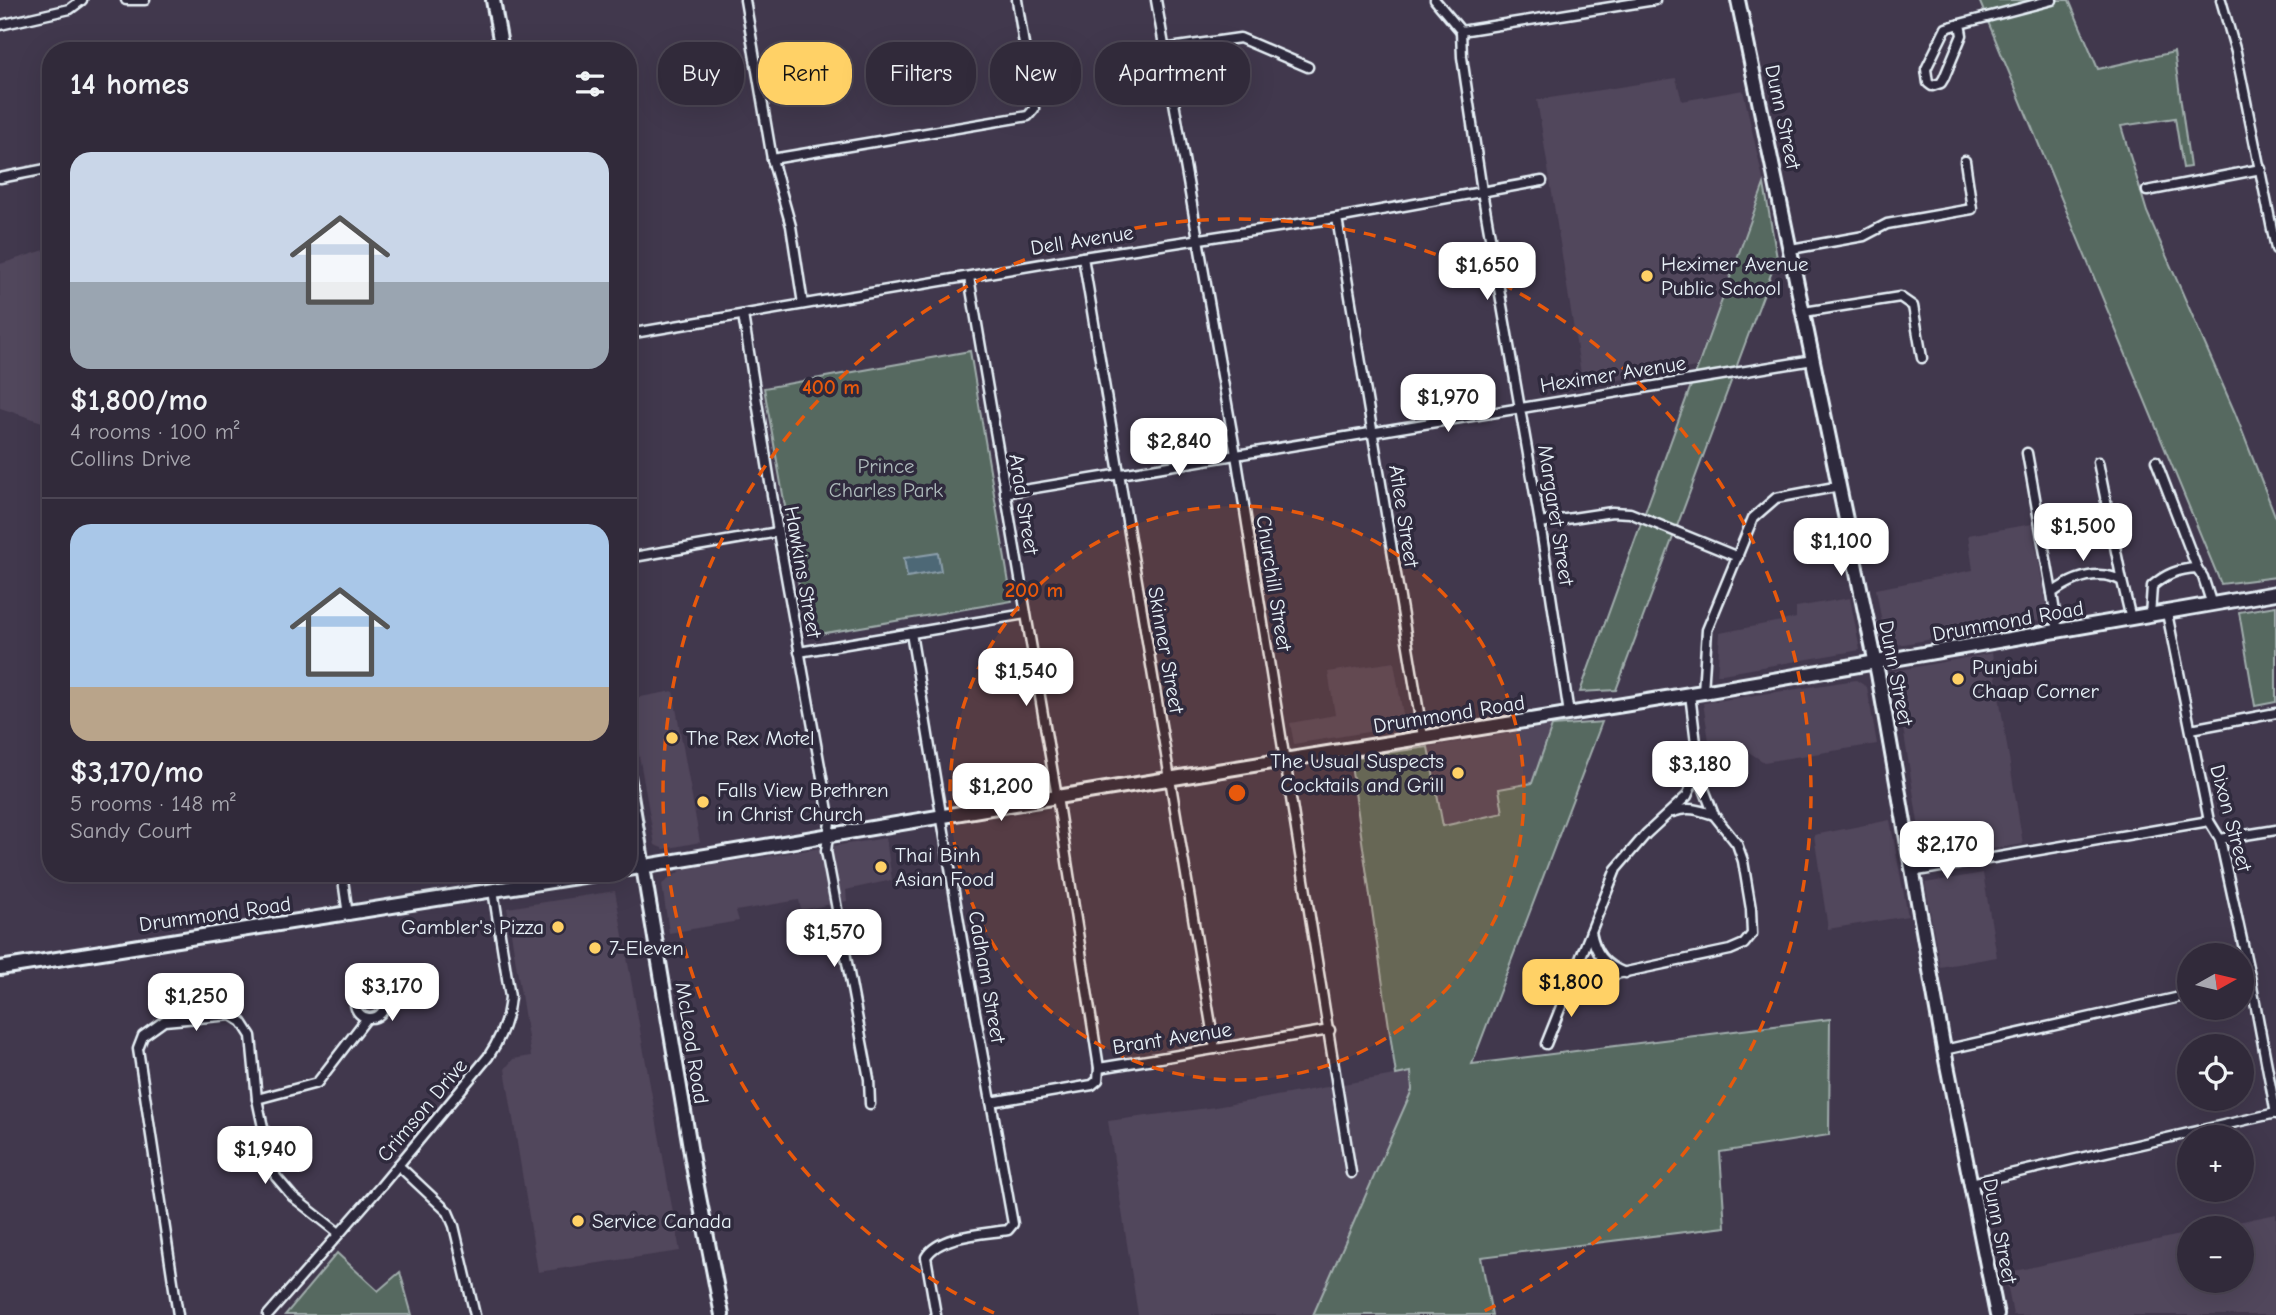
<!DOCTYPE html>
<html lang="en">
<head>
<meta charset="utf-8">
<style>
	body { margin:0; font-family:"Comic Neue",sans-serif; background:#3d3645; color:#f1f3f6; height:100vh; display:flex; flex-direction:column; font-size:26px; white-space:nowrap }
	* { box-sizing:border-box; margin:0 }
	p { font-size:23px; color:#a8a7af }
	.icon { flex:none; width:38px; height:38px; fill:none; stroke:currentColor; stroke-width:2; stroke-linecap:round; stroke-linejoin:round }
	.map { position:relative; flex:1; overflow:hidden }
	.panel { position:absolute; left:42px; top:42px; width:595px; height:840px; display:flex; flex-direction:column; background:#312a3a; border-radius:28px; box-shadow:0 7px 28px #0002,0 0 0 2px #4c4654 }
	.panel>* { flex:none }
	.top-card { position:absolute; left:658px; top:42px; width:665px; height:63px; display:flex; gap:14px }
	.needle { width:46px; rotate:82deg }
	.tools { position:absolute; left:2177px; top:943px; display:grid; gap:14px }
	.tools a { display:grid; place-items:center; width:77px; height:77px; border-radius:50%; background:#312a3a; box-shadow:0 7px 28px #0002,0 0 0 2px #4c4654; font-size:35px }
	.price { position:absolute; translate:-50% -60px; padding:0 16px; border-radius:14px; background:#fff; color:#222; font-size:23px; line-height:46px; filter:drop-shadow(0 2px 4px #0008) }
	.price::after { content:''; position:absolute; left:50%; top:42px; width:21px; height:16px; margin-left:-10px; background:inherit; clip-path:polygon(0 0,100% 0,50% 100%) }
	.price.selected { background:#ffd166; color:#111 }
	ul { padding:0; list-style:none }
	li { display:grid; align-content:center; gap:14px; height:371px; padding:0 28px }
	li+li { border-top:2px solid #4c4654 }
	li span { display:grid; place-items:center; height:217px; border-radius:21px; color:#555 }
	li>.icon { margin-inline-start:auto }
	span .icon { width:126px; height:126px; fill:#fffc; stroke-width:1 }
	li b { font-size:30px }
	h2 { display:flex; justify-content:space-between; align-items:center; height:84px; padding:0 28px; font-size:30px }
	.pill { padding:0 24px; border-radius:28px; background:#312a3a; box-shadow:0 7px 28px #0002,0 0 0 2px #4c4654; font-size:24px; line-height:63px }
	.pill.selected { background:#ffd166; color:#111 }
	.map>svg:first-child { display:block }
</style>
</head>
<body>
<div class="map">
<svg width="2276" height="1315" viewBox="0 0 2276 1315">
	<rect width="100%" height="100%" fill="#41384d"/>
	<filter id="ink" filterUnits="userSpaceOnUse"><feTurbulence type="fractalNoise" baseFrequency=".0143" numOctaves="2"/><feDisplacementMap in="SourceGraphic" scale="14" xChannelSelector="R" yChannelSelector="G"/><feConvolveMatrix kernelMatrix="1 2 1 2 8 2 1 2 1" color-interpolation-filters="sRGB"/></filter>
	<g filter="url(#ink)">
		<g fill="#51465b">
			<polygon points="1676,78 1682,101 1743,90 1764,184 1696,367 1583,386 1537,100"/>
			<polygon points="51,248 51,425 0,408 0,264"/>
			<polygon points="2032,524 2049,619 1886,647 1876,589 1973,570 1968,535"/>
			<polygon points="1850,598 1860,650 1717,675 1720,633 1796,618 1796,607"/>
			<polygon points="1992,653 2023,844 1924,860 1894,671"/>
			<polygon points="1394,662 1405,726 1294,744 1290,723 1335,715 1328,672"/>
			<polygon points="1856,680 1867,687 1877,744 1764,762 1733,742 1710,747 1703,703"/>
			<polygon points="673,691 700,842 664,849 655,845 629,699"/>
			<polygon points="1552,726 1532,783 1503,813 1443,826 1428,747"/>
			<polygon points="1890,820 1908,916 1828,929 1814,835"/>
			<polygon points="886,838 892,880 846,890 847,901 801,910 799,900 736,911 739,921 669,933 662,884 683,869"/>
			<polygon points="1983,873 1997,957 1940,967 1925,883"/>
			<polygon points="615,891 680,1251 538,1272 505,1069 513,1059 531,1056 507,908"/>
			<polygon points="1411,1072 1412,1090 1313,1315 1138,1315 1108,1121 1215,1107"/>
			<polygon points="2276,1214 2276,1315 2013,1315 2005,1273 2189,1233 2189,1281 2242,1281 2242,1228 2209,1228"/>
		</g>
		<g fill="#576961" stroke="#a0adac" stroke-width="2">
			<polygon points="1979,0 2069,0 2098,69 2174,52 2190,167 2183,168 2175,118 2121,126 2147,212 2235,413 2276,518 2276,577 2221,584"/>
			<polygon points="1764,184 1777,258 1616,690 1580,692"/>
			<polygon points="970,351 1012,601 808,636 764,388"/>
			<polygon points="2276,606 2276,702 2255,706 2239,612"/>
			<polygon points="1602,722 1472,1064 1830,1019 1829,1135 1720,1152 1725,1227 1481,1257 1492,1315 1313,1315 1412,1090 1411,1072 1396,1075 1350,758 1428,747 1443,826 1503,813 1499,789 1532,783 1552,726"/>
			<polygon points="337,1253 378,1291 400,1272 412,1315 285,1315"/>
		</g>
		<polygon fill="#4d6776" stroke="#8b9eaa" stroke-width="2" points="938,553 941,571 907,577 904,558"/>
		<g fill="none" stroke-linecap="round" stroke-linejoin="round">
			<g stroke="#e8f1f8" stroke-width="13">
				<g id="street">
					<polyline points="126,0 145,0"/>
					<polyline points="745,0 772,159 791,226 803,304"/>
					<polyline points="1156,0 1236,455 1351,1173"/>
					<polyline points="1435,0 1461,31"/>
					<polyline points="2221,0 2236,52 2276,249"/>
					<polyline points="1960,24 1962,35 1944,78 1941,83 1932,86 1928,83 1926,69 1946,28 1960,24 2052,0"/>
					<polyline points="0,25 70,9 82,0"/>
					<polyline points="1461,31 1462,57 1482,191 1540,523 1569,714"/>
					<polyline points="1461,31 1655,0"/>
					<polyline points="1163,49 1240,38 1308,67"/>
					<polyline points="772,159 1028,116 1034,109 1033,102 1017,0"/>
					<polyline points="0,178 51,168"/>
					<polyline points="2147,191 2261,169"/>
					<polyline points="1337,218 1423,737"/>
					<polyline points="1791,249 1864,236 1887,224 1972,209 1965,161"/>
					<polyline points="1083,257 1215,1049"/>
					<polyline points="969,277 1057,797 1099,1068 1098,1080 1092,1085 991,1102"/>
					<polyline points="1804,312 1900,297 1913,306 1922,358"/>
					<polyline points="743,315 778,532 830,822 826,851 869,1079 870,1104"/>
					<polyline points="628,334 1083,257 1337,218 1542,181"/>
					<polyline points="2027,453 2052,593"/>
					<polyline points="2156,461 2197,568"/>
					<polyline points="2098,462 2122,581"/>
					<polyline points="51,490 51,501"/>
					<polyline points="1005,493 1813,360"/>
					<polyline points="1540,523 1612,512 1630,513 1738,557"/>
					<polyline points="628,558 778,532"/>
					<polyline points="2167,613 2209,821 2220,839 2251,981 2276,1114"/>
					<path d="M2150,616L2152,586C2166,574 2178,569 2197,568L2203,577L2212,605"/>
					<path d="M2058,632L2052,593C2073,578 2098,568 2122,581L2131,619"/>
					<path d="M911,633L962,940L1013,1224L1008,1230C983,1234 939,1235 926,1257L936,1315"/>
					<polyline points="799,652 1025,614"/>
					<polyline points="1703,692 1707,630 1753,518 1776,498 1840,486"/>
					<polyline points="2191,729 2276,713"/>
					<path d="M1673,812C1688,806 1699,810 1714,815"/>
					<polyline points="2220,839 2276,830"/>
					<polyline points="1911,872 2209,821"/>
					<polyline points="342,873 348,915"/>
					<path d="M1591,932C1595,953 1604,965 1625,973"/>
					<polyline points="1569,984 1730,950 1744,944 1752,934 1751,909 1743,861 1737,844 1714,815 1704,789 1699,768 1690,694"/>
					<circle cx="370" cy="1003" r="15"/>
					<polyline points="1546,1044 1616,869 1646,834 1687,796 1699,768"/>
					<polyline points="1944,1050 2189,995"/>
					<polyline points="1099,1068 1330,1030"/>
					<polyline points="257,1099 317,1083 367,1018"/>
					<polyline points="398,1165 448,1212 454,1226 475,1315"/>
					<polyline points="1971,1183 2276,1113"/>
					<polyline points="178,1315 138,1049 143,1036 164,1021 231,1015 242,1022 251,1036 257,1099 271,1165 276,1177 293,1197 339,1233"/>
					<path d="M268,1315L381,1186L488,1057C501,1038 508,1020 510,997L493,890"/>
				</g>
			</g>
			<g stroke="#e8f1f8" stroke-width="18">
				<g id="secondary">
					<polyline points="493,0 502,51"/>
					<polyline points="1738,0 1878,674 1944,1050 1997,1315"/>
					<polyline points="628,777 694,1171 722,1315"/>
					<polyline points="628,869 1057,797 1703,692 2276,593"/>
					<polyline points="0,968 602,873"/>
				</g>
			</g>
			<use href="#street" stroke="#2f2a3d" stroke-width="8"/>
			<use href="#secondary" stroke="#2f2a3d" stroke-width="12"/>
		</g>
	</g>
	<circle cx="1237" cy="793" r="287" fill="#e8590c" fill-opacity=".12"/>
	<g fill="none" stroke="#e8590c" stroke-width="3.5" stroke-dasharray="12 9">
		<circle cx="1237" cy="793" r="287"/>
		<path d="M994 1313A574 574 0 1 1 1480 1313"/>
	</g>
	<g fill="#ffd166" stroke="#2f2a3d" stroke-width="2.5">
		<circle cx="1647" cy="276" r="7"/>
		<circle cx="1958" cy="679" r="7"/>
		<circle cx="672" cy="738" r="7"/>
		<circle cx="1458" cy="773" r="7"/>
		<circle cx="703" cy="802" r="7"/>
		<circle cx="881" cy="867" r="7"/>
		<circle cx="558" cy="927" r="7"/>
		<circle cx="595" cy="948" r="7"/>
		<circle cx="578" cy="1221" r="7"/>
	</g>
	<g text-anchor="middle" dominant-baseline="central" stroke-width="7" stroke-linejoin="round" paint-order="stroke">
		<g font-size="21" fill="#e8f1f8" stroke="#2f2a3d">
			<text transform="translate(1783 117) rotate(78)">Dunn Street</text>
			<text transform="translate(1082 240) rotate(-9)">Dell Avenue</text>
			<text transform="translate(1613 374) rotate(-9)">Heximer Avenue</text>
			<text transform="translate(1024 504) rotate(81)">Arad Street</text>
			<text transform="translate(1556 515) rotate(81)">Margaret Street</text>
			<text transform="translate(1404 516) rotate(81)">Atlee Street</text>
			<text transform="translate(803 572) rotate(80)">Hawkins Street</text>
			<text transform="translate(1274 583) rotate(81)">Churchill Street</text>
			<text transform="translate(2008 621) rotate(-10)">Drummond Road</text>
			<text transform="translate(1166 650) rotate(80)">Skinner Street</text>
			<text transform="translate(1896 673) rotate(79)">Dunn Street</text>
			<text transform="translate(1449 714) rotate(-9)">Drummond Road</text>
			<text transform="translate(2231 818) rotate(75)">Dixon Street</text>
			<text transform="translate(215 914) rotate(-8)">Drummond Road</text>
			<text transform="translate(987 977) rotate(80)">Cadham Street</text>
			<text transform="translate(1172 1038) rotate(-9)">Brant Avenue</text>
			<text transform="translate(692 1043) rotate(81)">McLeod Road</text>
			<text transform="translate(422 1110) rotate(-50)">Crimson Drive</text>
			<text transform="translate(2000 1231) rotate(79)">Dunn Street</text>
		</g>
		<g font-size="21" fill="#e8f1f8" stroke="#2f2a3d" text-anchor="start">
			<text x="1661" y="264">Heximer Avenue<tspan x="1661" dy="24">Public School</tspan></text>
			<text x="1972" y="667">Punjabi<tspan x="1972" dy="24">Chaap Corner</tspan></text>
			<text x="686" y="738">The Rex Motel</text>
			<text x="1444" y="761" text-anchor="end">The Usual Suspects<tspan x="1444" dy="24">Cocktails and Grill</tspan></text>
			<text x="717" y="790">Falls View Brethren<tspan x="717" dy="24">in Christ Church</tspan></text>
			<text x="895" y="855">Thai Binh<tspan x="895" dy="24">Asian Food</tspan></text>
			<text x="544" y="927" text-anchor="end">Gambler's Pizza</text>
			<text x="609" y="948">7-Eleven</text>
			<text x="592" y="1221">Service Canada</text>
		</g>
		<g font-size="21" fill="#aebbbc" stroke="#2f2a3d">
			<text x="886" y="466">Prince<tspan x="886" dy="24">Charles Park</tspan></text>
		</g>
	</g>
	<circle cx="1237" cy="793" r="10" fill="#e8590c" stroke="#2f2a3d" stroke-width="3.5"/>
	<g font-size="21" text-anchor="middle" font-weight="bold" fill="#e8590c" stroke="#2f2a3d" stroke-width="7" stroke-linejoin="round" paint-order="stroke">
		<text x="831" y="394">400 m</text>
		<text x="1034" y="597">200 m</text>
	</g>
</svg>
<div class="tools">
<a><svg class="needle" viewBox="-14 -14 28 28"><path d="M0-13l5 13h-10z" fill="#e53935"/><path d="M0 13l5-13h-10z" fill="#a8a7af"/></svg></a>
<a><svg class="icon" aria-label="locate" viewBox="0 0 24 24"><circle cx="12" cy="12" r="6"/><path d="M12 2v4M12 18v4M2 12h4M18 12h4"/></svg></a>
<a>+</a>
<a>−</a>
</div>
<b class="price" style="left:1487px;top:302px">$1,650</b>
<b class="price" style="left:1448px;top:434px">$1,970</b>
<b class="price" style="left:1179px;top:478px">$2,840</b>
<b class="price" style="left:2083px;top:563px">$1,500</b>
<b class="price" style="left:1841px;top:578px">$1,100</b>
<b class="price" style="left:1026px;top:708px">$1,540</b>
<b class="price" style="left:1700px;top:801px">$3,180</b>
<b class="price" style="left:1001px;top:823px">$1,200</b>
<b class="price" style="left:1947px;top:881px">$2,170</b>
<b class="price" style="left:834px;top:969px">$1,570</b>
<b class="price selected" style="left:1571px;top:1019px">$1,800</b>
<b class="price" style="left:392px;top:1023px">$3,170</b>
<b class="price" style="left:196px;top:1033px">$1,250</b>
<b class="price" style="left:265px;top:1186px">$1,940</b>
<div class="top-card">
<a class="pill">Buy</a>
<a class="pill selected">Rent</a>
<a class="pill">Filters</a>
<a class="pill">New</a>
<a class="pill">Apartment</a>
</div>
<section class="panel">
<h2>14 homes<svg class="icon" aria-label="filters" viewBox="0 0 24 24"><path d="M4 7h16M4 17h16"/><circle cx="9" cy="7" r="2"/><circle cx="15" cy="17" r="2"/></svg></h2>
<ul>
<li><span style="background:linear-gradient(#c9d6e8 60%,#9aa5b1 0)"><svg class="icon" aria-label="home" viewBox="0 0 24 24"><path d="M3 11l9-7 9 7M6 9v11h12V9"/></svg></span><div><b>$1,800/mo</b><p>4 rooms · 100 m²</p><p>Collins Drive</p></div></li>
<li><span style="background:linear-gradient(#a9c7e8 75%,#b9a48a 0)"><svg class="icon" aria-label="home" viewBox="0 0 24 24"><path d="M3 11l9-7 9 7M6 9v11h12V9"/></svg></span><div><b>$3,170/mo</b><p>5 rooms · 148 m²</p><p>Sandy Court</p></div></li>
</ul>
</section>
</div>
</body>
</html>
